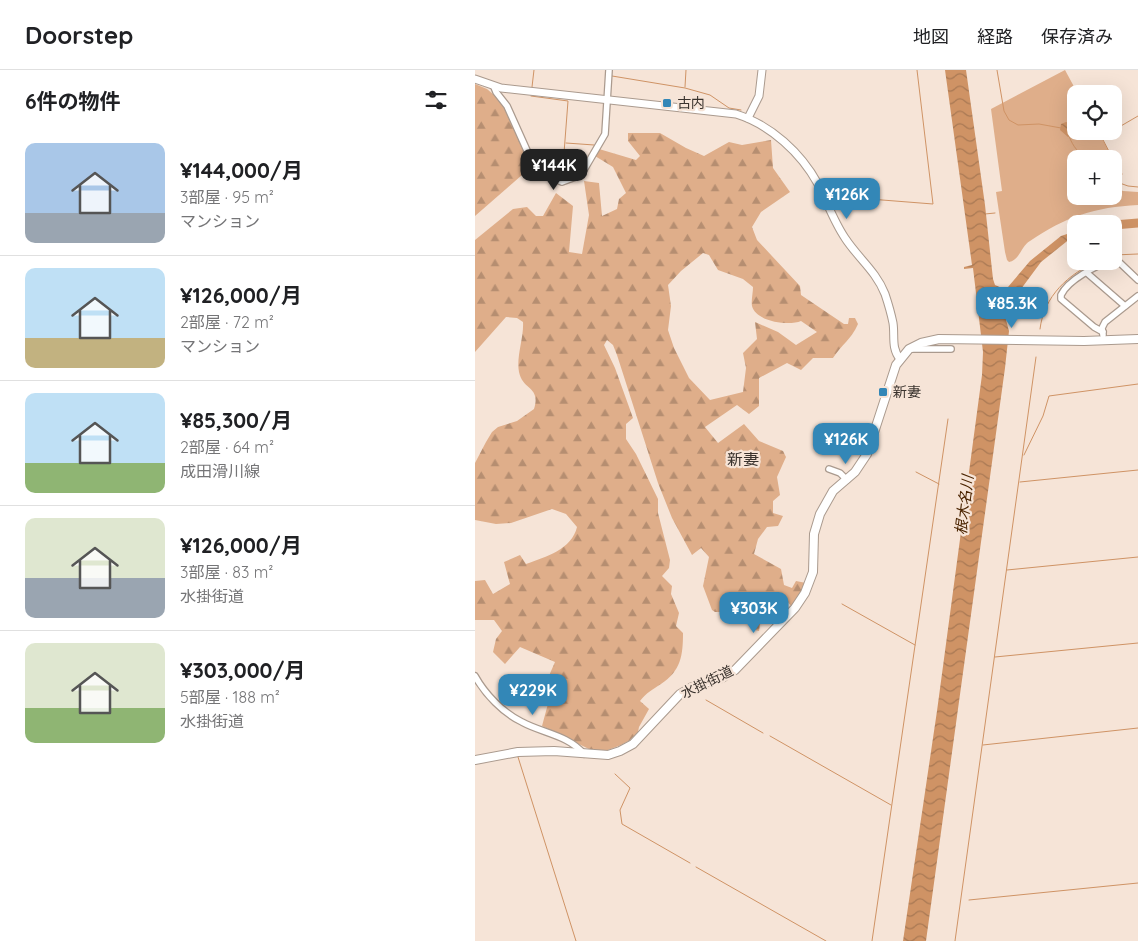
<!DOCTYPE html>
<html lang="ja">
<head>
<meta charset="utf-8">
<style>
	body { margin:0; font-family:Quicksand,"Noto Sans JP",sans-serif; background:#f6f6f6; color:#202124; height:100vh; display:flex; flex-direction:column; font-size:19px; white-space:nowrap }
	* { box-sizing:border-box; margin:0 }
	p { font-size:16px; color:#757577 }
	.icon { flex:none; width:28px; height:28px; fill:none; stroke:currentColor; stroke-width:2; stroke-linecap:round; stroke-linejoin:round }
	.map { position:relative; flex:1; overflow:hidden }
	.drawer { display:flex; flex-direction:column; background:#fff; width:475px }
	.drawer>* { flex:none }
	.fabs { position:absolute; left:592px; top:15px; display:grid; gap:10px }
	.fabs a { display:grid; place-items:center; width:55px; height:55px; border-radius:10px; background:#fff; box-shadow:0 5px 20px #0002; font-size:25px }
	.price { position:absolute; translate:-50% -42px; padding:0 11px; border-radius:10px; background:#3387b7; color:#fff; font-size:16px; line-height:32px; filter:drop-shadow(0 1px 2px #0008) }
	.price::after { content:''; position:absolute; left:50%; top:30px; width:15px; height:11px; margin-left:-8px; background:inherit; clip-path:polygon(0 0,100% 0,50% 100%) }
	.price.on { background:#222; color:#fff }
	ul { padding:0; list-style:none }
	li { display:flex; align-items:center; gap:15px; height:125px; padding:0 25px }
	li+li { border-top:1px solid #e0e0e0 }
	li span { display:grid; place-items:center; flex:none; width:140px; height:100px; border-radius:10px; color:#555 }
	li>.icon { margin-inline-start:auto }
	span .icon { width:60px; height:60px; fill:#fffc; stroke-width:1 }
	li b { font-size:21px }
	h2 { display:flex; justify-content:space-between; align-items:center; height:60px; padding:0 25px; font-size:21px }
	header { display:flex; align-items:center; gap:30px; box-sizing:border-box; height:70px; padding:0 25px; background:#fff; border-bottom:1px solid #e0e0e0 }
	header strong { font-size:24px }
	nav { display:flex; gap:28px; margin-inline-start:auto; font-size:18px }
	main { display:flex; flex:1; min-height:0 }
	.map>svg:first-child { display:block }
</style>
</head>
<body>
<header>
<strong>Doorstep</strong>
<nav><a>地図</a><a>経路</a><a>保存済み</a></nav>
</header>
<main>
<section class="drawer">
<h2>6件の物件<svg class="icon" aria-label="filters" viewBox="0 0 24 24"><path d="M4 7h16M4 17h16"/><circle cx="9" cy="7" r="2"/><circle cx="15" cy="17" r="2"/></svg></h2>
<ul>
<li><span style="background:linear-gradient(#a9c7e8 70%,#9aa5b1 0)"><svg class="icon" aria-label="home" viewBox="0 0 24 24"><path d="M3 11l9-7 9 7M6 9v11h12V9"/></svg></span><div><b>¥144,000/月</b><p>3部屋 · 95 m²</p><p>マンション</p></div></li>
<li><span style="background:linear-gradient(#bfe0f5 70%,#c2b280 0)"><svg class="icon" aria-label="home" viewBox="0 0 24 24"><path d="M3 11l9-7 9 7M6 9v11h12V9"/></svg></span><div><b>¥126,000/月</b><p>2部屋 · 72 m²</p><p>マンション</p></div></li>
<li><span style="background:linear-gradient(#bfe0f5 70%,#8fb573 0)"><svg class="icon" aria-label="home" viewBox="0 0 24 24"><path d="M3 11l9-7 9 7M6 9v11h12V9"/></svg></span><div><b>¥85,300/月</b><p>2部屋 · 64 m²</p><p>成田滑川線</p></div></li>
<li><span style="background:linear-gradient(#dfe7d0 60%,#9aa5b1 0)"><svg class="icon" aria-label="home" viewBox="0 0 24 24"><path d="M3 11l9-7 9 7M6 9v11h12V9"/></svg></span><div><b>¥126,000/月</b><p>3部屋 · 83 m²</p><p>水掛街道</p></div></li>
<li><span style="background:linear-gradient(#dfe7d0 65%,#8fb573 0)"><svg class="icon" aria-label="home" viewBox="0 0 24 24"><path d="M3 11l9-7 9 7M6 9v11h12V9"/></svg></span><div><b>¥303,000/月</b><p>5部屋 · 188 m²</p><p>水掛街道</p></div></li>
</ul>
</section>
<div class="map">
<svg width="663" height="871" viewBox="0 0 663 871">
	<defs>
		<pattern id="forest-firs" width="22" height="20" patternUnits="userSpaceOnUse" patternTransform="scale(1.25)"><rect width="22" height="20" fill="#dfae8a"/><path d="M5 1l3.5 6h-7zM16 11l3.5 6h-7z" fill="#b68e71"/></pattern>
		<pattern id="water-waves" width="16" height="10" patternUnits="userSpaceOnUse" patternTransform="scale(1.25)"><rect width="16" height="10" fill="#cf9365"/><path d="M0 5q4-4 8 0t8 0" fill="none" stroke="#a97954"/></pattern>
	</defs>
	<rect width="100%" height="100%" fill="#f6e4d7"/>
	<g fill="url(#forest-firs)" fill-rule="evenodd">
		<polygon points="0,14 12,19 26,31 48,80 47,105 0,146"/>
		<path d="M153,63H185L211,78L229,86L254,72L267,75L296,70L298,98L315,122L286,142L277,157L282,170L325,216L326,225L369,254H373L374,248H380L383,254C376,270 367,274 358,288H338L326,300L312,293L284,308V336L274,344L262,335L230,357L243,373L269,354L284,371L308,381L311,387L302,407L305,425L298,431V443L308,446L303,456L292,457L283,469L279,484L306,499L309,515L317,518L321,511L331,513L317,537L311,530L298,527L294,544L287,543L284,561L276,559L285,526L249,528L247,538L245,542H240L237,540L228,516L234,487L226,478L217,485L197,448L183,413L142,285L138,275L132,270L129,275L140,298L158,348L151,354V369L161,384L183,429V443L195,490L194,498L187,506L197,516L196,524L204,543L201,556L208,563C208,585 206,601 186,614C177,620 172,622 165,631L174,639L164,657L163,662L155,670L146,675L133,680L118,681L67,656L74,630L66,624L80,592L45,577L30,594L18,582L21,569L27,561L19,550H0V511L10,510L18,524L35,514L29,492L45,485L51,494C71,487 97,479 102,457L91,444L77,439L36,453L21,454L0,450V393L11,372L17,362L23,357L42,351L59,339C66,316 48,321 44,302C41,286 49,268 48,252L42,248L31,247L0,282V170L38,139L52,137L61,146H68L81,123L98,136L94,182L107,184L114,145L109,111L124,113L127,146L142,139L144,129L151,123L138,97L120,86L124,79L161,90L165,86L153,71ZM228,183L234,185L243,200L268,209L278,217C278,223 276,231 277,236C281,252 314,256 326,251L342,262L321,275L303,262L280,252L282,269L268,283L271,298L268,322L235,330L214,308L199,278L193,260L196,236L193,215L206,201Z"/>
	</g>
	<path fill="#dfae8a" d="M590,0L603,24H601V61H623L638,89H601V126H639V117L648,121L663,122V135C620,137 590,147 555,171C546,176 545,190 534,192L532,190L530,182L521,122L527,121L516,39Z"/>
	<g fill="url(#water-waves)">
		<polygon points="470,0 491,0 510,135 518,209 520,215 529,219 533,217 555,191 586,166 601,161 601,164 566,192 535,234 531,242 531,250 534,261 530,298 451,871 428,871 462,641 507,305 508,282 498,198 489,199 489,197 497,195"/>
		<polygon points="591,52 597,54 601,59 600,64 593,67 585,60 586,54"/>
	</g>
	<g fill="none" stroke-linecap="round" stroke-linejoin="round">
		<g stroke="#cf9365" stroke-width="1">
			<polyline points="522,0 529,41 534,50 543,55 564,54 586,58"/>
			<polyline points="137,6 210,18 235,25 254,38 266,40"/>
			<polyline points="57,17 59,0"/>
			<polyline points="210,17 211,0"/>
			<polyline points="56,26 93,31 87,109"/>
			<polyline points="639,60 663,46"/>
			<polyline points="636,61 626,66 638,89"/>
			<path d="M594,66C598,77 604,84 614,89"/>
			<polyline points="91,73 119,75"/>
			<polyline points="639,90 647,104 646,106"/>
			<polyline points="639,111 653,116 663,117"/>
			<polyline points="382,128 458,134 442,0"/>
			<polyline points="510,144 520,143"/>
			<polyline points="639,185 663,184"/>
			<path d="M565,259C569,226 593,204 623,191"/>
			<polyline points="549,385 568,346 574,326 663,314"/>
			<polyline points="441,402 464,414"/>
			<polyline points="545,412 663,400"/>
			<polyline points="532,500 663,487"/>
			<polyline points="367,534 440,575"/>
			<polyline points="520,587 663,573"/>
			<polyline points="231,630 288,663"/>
			<polyline points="295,666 416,735"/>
			<polyline points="508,675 663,658"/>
			<polyline points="43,687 101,871"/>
			<polyline points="140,704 155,718 145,740 147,754 215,793"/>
			<polyline points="221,797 351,871"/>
			<polyline points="494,830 663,813"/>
			<polyline points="397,871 473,349"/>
			<polyline points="480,871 561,287"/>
		</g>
		<polyline stroke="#cf9365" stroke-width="9" points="639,155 663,153"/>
		<g stroke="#aa9a8e" stroke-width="8">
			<g id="minor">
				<polyline points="19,17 21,22 32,36 54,85 65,91 78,108 87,112 106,105 130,64 134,0"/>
				<polyline points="639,191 644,192 663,210"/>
				<polyline points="612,203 650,236"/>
				<path d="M628,262L619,257L586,229V225C593,210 620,196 636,191"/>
				<polyline points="628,265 627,258 630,252 663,226"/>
				<polyline points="436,279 476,279"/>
				<polyline points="354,399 365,403 372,410"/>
				<path d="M0,606C10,624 28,643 47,652C67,663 93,665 109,684"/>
			</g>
		</g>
		<g stroke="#aa9a8e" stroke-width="9">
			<g id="tertiary">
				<path d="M0,9L26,18L261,44C296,55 326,83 343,114C352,132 359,152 370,168C383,188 401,201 410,224C413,233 416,243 418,253C420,266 416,278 425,289"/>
				<polyline points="273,48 284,26 287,0"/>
			</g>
		</g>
		<g stroke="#aa9a8e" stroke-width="10">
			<polyline id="secondary" points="0,690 43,682 79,681 133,685 145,681 158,674 205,624 217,617 247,608 260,600 320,538 330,523 338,502 339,464 345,444 358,421 380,402 392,384 421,295 434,279 446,273 464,269 609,271 663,269"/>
		</g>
		<use href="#minor" stroke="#fff" stroke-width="5.5"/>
		<use href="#tertiary" stroke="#fff" stroke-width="7"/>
		<use href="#secondary" stroke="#fff" stroke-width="8"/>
	</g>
	<g fill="#3387b7" stroke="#f6e4d7" stroke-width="2">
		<rect x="187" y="28" width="10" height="10" rx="2.5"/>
		<rect x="403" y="317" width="10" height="10" rx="2.5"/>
	</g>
	<g text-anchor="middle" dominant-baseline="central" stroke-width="4.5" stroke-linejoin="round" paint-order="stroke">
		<g font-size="14" fill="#3a332e" stroke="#f6e4d7" text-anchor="start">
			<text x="202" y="33">古内</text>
			<text x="418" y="322">新妻</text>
		</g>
		<g font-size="14" fill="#3a332e" stroke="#f6e4d7">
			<text transform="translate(232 612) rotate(-26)">水掛街道</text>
		</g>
		<g font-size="15" font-style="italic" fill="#4b2400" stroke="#f6e4d7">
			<text transform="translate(489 435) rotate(-83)">根木名川</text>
		</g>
		<g font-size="16" fill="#3a332e" stroke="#f6e4d7">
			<text x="268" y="389">新妻</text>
		</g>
	</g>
</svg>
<div class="fabs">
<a><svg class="icon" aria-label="locate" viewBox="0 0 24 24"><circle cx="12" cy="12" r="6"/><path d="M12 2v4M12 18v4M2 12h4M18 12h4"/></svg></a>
<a>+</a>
<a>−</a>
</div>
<b class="price on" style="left:79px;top:121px">¥144K</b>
<b class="price" style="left:372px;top:150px">¥126K</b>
<b class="price" style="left:537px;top:259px">¥85.3K</b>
<b class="price" style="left:371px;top:395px">¥126K</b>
<b class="price" style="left:279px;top:564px">¥303K</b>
<b class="price" style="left:58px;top:646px">¥229K</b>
</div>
</main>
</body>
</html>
